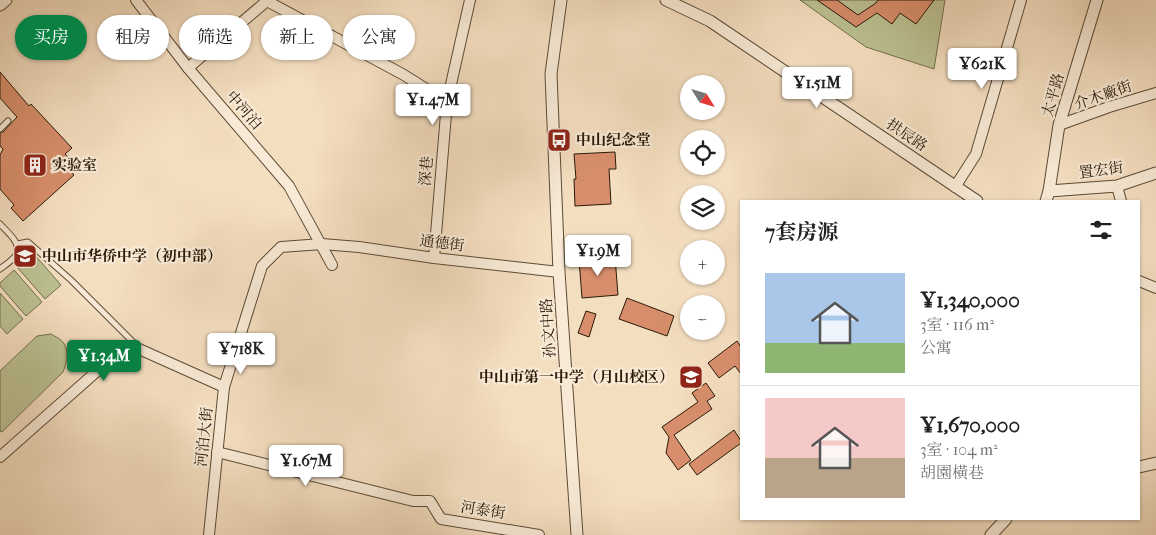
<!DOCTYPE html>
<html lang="zh">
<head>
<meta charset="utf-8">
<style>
	body { margin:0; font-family:"IM FELL French Canon","Noto Serif SC",serif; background:#f2f2f2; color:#202124; height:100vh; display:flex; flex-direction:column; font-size:19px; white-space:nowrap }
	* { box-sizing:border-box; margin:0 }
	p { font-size:16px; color:#757577 }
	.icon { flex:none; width:28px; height:28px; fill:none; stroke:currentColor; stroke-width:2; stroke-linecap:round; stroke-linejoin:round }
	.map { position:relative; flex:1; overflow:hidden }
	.panel { position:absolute; left:740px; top:200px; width:400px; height:320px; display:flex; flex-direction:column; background:#fff; border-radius:0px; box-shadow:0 1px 4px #0004 }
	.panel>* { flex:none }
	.hud { position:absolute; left:15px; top:15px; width:475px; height:45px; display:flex; gap:10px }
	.needle { width:32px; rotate:127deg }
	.tools { position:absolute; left:680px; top:75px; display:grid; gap:10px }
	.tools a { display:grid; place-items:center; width:45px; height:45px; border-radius:50%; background:#fff; box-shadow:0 1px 4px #0004; font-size:25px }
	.price { position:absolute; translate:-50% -42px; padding:0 11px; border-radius:5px; background:#fff; color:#222; font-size:16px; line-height:32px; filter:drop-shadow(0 1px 2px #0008) }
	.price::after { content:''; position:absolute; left:50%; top:30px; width:15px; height:11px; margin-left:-8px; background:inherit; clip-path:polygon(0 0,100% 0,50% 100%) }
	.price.active { background:#0b8043; color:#fff }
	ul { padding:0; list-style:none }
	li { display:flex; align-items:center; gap:15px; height:125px; padding:0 25px }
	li+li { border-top:1px solid #e0e0e0 }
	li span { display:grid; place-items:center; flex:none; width:140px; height:100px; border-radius:0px; color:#555 }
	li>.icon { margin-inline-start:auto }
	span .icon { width:60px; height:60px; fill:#fffc; stroke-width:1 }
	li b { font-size:21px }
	h2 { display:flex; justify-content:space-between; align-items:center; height:60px; padding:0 25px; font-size:21px }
	.pill { padding:0 18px; border-radius:22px; background:#fff; box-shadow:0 1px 4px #0004; font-size:18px; line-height:45px }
	.pill.active { background:#0b8043; color:#fff }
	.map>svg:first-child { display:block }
</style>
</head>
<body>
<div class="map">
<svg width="1156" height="535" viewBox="0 0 1156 535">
	<rect width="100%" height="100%" fill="#f4dec0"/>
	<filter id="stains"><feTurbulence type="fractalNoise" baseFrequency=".004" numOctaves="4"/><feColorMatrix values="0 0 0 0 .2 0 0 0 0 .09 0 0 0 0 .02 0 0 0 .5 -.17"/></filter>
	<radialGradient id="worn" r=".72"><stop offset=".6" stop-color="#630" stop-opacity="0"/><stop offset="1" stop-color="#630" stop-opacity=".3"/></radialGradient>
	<g fill="#bcc192" stroke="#726e4d">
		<polygon points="800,0 945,0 934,69 866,47"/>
		<polygon points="33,253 61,285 45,299 17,267"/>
		<polygon points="14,270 42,302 26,316 0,286 0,283"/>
		<polygon points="0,293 23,319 7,334 0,326"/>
		<path d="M51,334C54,336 59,338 62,341C70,349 67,363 63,372L3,431L0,432V371L37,336Z"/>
	</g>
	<g fill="#d88e6c" stroke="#291a08">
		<polygon points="817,0 837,0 858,15 876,3 878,0 934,0 916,24 900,13 892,24 877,13 856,27"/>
		<polygon points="0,72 29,106 31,104 72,148 65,154 73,162 67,167 74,175 23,221 11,208 14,205 0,189 0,155 3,149 0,146 0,133 3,132 17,117 0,98"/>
		<polygon points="615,152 616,169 609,169 611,204 575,206 574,179 576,179 574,154"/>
		<polygon points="615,257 618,295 582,298 579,260"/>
		<polygon points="627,298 674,316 667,336 619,319"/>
		<polygon points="586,311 596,314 589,337 578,333"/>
		<polygon points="737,341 741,347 741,374 735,366 719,378 708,363"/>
		<polygon points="706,383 715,396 707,401 712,409 674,435 691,460 678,470 666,453 669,437 662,427 698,402 692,393"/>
		<polygon points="734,430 741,441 741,443 697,475 689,464"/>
	</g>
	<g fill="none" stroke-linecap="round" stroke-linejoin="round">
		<g stroke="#5c4b36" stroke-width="7">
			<g id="service">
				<polyline points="0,129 8,121"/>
				<path d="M0,224C7,232 23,244 16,255C12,261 5,265 0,269"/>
				<polyline points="17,244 28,242 71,280 139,348"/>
			</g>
		</g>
		<g stroke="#5c4b36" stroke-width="12">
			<g id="minor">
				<polyline points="136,0 188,68 289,186 332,265"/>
				<polyline points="267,1 404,75 447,102"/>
				<polyline points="188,68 268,0"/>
				<polyline points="1059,125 1109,107 1156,93"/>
				<polyline points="1117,186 1121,201"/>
				<polyline points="955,187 976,154 1021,0"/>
				<polyline points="434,258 447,102 470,0"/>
				<polyline points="1139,281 1156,288"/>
				<polyline points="217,452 413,501 430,501 441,519 539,535"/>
				<polyline points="0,457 113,357 139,349 224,387"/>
				<polyline points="209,535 224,387 262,266 281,247 322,244 359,247 434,258 559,272"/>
			</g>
		</g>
		<g stroke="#5c4b36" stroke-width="13">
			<g id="tertiary">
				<polyline points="561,0 551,74 559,272 577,535"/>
				<polyline points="666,0 710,21 977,201"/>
				<polyline points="0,5 6,0"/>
				<polyline points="1049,191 1117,186 1156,173"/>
				<polyline points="1046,201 1049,191 1059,125 1097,0"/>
				<polyline points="1139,467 1156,463"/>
				<polyline points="991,535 1006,519"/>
			</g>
		</g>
		<use href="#service" stroke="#f8ead6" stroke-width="5"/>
		<use href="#minor" stroke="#f8ead6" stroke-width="10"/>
		<use href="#tertiary" stroke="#f8ead6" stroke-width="11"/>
	</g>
	<defs>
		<g id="bus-square" transform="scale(1.25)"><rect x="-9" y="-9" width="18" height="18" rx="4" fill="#8f2418" stroke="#f8ead6"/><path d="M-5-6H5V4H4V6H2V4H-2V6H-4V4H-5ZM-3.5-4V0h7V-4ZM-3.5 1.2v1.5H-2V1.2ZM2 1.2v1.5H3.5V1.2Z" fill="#fff"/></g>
		<g id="building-square" transform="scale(1.25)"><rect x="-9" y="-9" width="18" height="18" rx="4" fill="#8f2418" stroke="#f8ead6"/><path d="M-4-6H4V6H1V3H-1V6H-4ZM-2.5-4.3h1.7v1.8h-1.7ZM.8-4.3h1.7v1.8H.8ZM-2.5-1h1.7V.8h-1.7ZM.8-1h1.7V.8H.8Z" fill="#fff"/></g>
		<g id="school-square" transform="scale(1.25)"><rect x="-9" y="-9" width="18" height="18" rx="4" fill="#8f2418" stroke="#f8ead6"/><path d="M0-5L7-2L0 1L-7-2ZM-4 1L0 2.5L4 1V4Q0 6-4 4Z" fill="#fff"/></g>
	</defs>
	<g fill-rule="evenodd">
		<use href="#bus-square" x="559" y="140"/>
		<use href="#building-square" x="35" y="165"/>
		<use href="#school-square" x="25" y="256"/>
		<use href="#school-square" x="691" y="377"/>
	</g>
	<g text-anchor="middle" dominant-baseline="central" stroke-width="4.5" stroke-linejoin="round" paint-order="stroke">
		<g font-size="15" fill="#291a08" stroke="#f8ead6">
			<text transform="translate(1053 95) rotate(-74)">太平路</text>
			<text transform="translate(1103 95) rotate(-19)">介木廠街</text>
			<text transform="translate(244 110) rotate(49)">中河泊</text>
			<text transform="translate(907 135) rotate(34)">拱辰路</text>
			<text transform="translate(1101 170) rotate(-8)">置宏街</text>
			<text transform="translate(426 171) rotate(-85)">深巷</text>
			<text transform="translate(442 243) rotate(7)">通德街</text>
			<text transform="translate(548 328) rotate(-94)">孙文中路</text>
			<text transform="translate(204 437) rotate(-84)">河泊大街</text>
			<text transform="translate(483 510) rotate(9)">河泰街</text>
		</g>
		<g font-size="15" font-weight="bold" fill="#291a08" stroke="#f8ead6" text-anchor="start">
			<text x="576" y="140">中山纪念堂</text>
			<text x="52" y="165">实验室</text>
			<text x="42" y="256">中山市华侨中学（初中部）</text>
			<text x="674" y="377" text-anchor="end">中山市第一中学（月山校区）</text>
		</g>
	</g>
	<rect width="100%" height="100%" filter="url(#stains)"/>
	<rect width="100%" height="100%" fill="url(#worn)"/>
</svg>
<div class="tools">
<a><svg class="needle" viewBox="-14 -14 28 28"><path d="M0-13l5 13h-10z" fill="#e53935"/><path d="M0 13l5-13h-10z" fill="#757577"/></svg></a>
<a><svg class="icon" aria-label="locate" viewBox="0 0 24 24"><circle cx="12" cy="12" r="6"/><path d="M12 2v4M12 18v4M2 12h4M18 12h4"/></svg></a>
<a><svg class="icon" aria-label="layers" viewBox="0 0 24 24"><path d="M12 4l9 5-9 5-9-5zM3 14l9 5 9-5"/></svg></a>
<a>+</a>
<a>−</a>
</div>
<b class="price" style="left:982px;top:90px">¥621K</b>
<b class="price" style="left:817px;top:109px">¥1.51M</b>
<b class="price" style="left:433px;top:126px">¥1.47M</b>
<b class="price" style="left:598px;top:277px">¥1.9M</b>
<b class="price" style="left:241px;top:375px">¥718K</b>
<b class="price active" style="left:104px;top:382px">¥1.34M</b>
<b class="price" style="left:306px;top:487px">¥1.67M</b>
<div class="hud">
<a class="pill active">买房</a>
<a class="pill">租房</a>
<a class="pill">筛选</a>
<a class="pill">新上</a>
<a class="pill">公寓</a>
</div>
<section class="panel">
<h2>7套房源<svg class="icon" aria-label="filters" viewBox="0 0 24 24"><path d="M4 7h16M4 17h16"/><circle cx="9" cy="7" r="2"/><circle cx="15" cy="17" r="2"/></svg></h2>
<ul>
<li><span style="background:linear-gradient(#a9c7e8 70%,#8fb573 0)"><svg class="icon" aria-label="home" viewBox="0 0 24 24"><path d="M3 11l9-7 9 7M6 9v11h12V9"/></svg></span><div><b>¥1,340,000</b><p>3室 · 116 m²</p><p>公寓</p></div></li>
<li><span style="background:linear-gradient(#f6c9c9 60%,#b9a48a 0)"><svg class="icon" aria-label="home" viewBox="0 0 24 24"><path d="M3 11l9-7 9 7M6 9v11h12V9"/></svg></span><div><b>¥1,670,000</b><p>3室 · 104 m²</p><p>胡園橫巷</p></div></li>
</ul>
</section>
</div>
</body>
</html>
